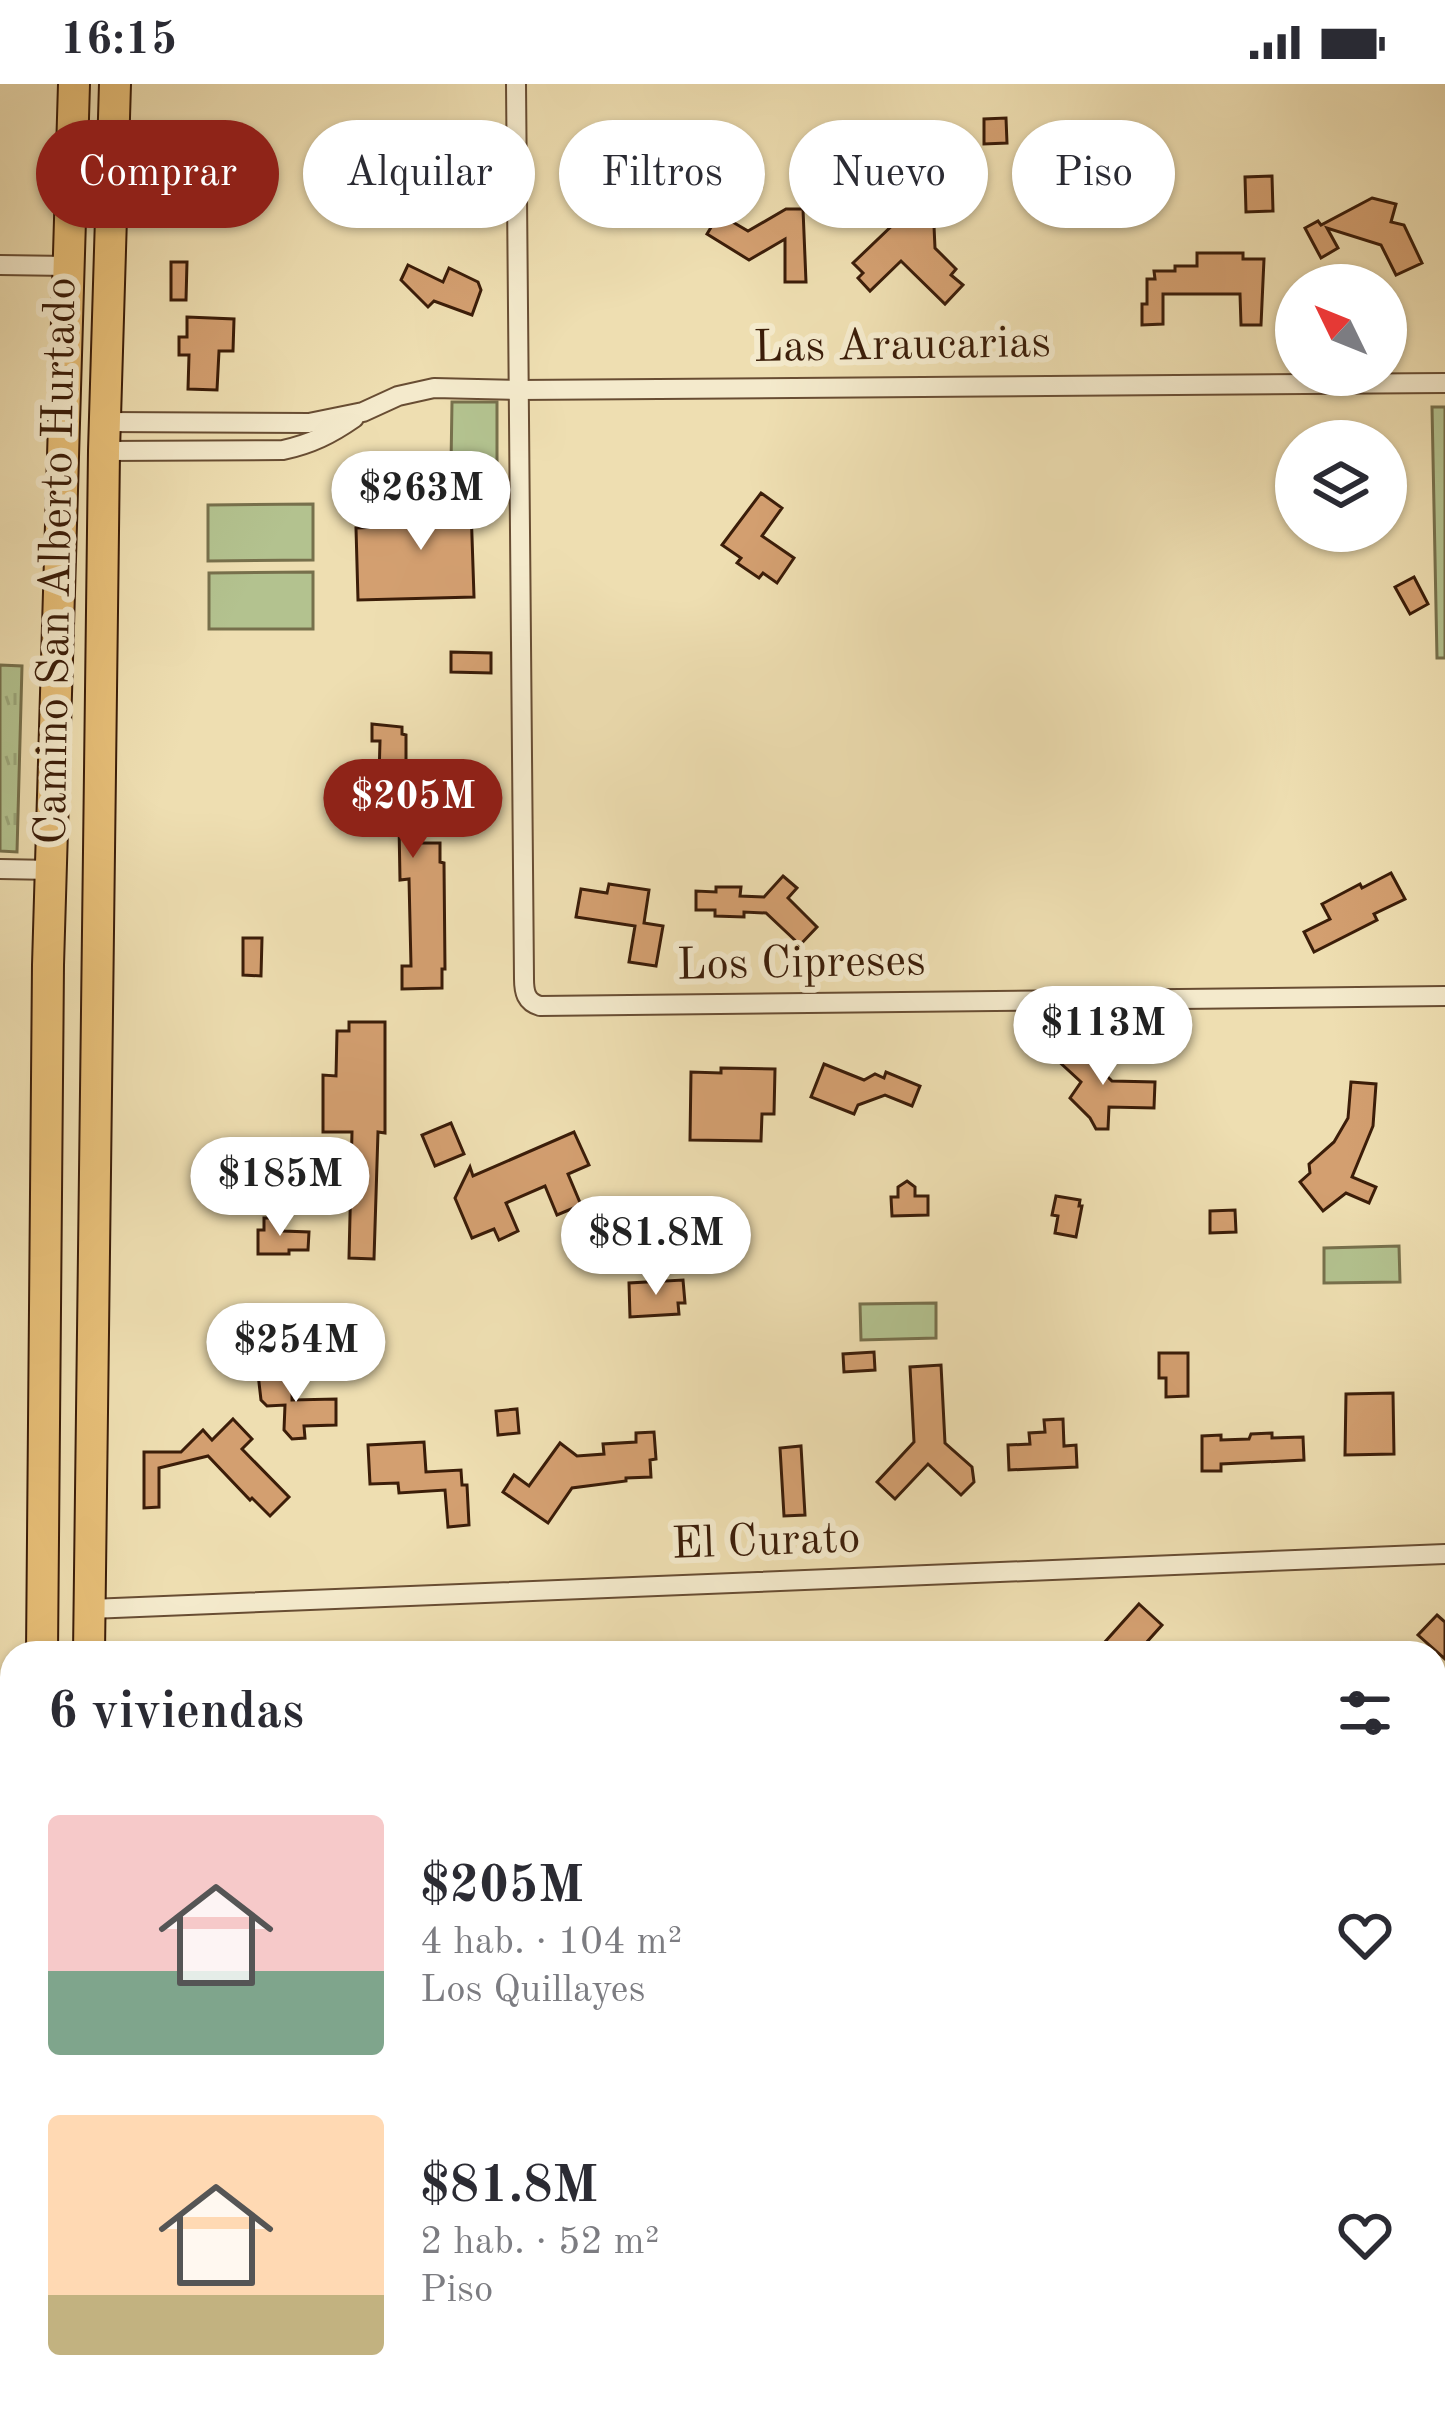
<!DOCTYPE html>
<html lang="es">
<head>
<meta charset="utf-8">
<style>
	body { margin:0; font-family:"Old Standard TT",serif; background:#f2f2f3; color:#2b2b33; height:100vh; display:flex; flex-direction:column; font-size:45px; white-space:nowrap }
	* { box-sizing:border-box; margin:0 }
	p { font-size:39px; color:#7c7c81 }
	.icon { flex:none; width:66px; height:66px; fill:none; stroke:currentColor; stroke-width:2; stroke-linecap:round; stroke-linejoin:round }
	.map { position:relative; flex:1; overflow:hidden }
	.panel { position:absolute; left:0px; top:1557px; width:1446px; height:768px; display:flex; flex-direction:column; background:#fff; border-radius:36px 36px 0 0; box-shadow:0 3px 9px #0004 }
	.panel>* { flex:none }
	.guide { position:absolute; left:36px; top:36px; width:1374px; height:108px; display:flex; gap:24px }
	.needle { width:78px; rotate:313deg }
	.buttons { position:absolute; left:1275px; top:180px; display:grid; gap:24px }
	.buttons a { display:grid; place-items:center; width:132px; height:132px; border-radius:50%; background:#fff; box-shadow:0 3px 9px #0004; font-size:60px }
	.price { position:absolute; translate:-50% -102px; padding:0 27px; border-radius:42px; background:#fff; color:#222; font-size:39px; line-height:78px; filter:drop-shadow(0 3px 6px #0008) }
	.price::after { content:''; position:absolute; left:50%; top:72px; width:36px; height:27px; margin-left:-18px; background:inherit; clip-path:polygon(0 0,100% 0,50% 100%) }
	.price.selected { background:#8f2418; color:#fff }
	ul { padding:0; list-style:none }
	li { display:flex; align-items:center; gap:36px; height:300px; padding:0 48px }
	li span { display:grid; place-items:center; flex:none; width:336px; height:240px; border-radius:12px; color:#555 }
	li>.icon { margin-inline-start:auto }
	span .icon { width:144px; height:144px; fill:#fffc; stroke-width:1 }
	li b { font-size:51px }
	h2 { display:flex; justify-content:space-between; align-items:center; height:144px; padding:0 48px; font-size:51px }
	.pill { padding:0 42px; border-radius:54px; background:#fff; box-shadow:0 3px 9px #0004; font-size:42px; line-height:108px }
	.pill.selected { background:#8f2418; color:#fff }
	.status { display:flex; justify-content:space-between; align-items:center; height:84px; padding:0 60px; background:#fff; direction:ltr }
	.status svg { height:33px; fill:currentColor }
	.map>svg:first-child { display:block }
</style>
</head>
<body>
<div class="status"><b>16:15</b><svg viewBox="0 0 49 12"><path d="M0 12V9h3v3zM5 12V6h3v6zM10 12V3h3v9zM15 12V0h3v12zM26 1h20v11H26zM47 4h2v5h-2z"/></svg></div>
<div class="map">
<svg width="1445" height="2325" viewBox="0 0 1445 2325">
	<defs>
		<pattern id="park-tufts" width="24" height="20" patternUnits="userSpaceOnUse" patternTransform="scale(3)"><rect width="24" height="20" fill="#b3c28f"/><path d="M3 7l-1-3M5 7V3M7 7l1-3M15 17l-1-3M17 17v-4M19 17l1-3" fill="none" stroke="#9ba67a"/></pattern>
	</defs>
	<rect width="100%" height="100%" fill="#eedeb1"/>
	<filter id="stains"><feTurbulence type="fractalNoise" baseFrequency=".00167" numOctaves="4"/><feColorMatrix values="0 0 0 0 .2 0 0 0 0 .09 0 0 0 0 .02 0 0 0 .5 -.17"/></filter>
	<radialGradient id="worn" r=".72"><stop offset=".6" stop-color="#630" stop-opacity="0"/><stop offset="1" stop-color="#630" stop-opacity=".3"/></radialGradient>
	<g fill="#b3c28f" stroke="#77704c" stroke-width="3">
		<polygon points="452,318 497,318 497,381 451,381"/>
		<polygon points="1432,323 1445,323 1445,574 1437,574"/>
		<polygon points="313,420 313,476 208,477 208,421"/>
		<polygon points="313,488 313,545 209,545 209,489"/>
		<polygon points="1399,1162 1400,1198 1324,1199 1324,1164"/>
		<polygon points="936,1219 936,1254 861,1256 860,1220"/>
		<polygon points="226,2313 519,2313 518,2325 226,2325"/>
	</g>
	<polygon fill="url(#park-tufts)" stroke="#77704c" stroke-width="3" points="0,581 22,582 17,768 0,767"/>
	<g fill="#d39f70" stroke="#3b1d09" stroke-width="3">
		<polygon points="1006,34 1007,59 984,60 984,35"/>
		<polygon points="1272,92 1273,127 1246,128 1245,93"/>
		<polygon points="1372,114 1396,120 1391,138 1404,141 1422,179 1396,191 1381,161 1327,144 1338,164 1321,174 1305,144 1318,137 1321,141"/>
		<polygon points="786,125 803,125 806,198 785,198 785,155 749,176 707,150 719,130 748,147"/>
		<polygon points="899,135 931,135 931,142 934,142 935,164 956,185 951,191 963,201 945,220 901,177 870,207 858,194 863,189 853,179"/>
		<polygon points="1197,169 1243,169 1243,175 1264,175 1261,241 1241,241 1240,210 1163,210 1163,240 1142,241 1142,220 1147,220 1147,195 1155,195 1154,187 1175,187 1175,182 1197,182"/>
		<polygon points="171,178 187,178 186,216 171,216"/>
		<polygon points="408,181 443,198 449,184 478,198 481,206 472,231 434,217 428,223 401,196"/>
		<polygon points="187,233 234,235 233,267 219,267 217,306 188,305 189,271 179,271 179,253 187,253"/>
		<polygon points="452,392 470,393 474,513 358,516 356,444 421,441 420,418 451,416"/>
		<polygon points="761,409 782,424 762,452 794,474 777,499 763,489 759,494 737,479 741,474 722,461"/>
		<polygon points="1414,493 1428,520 1410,530 1395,503"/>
		<polygon points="451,568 491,569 491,589 451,588"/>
		<polygon points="372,640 402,643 402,650 406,651 406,695 410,697 405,704 432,718 410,759 440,759 440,778 444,779 445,885 442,885 442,904 402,905 402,882 411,882 409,795 400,796 399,740 364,721 379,693 380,657 372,657"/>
		<polygon points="1391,789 1405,815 1374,830 1377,836 1314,868 1304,848 1330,835 1322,820 1360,800 1362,804"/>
		<polygon points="783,792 797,804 788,814 817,843 800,861 766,829 744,828 744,833 715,832 715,826 696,826 696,807 716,808 716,803 741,803 740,812 764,813"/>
		<polygon points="609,800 649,806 644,839 663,842 656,882 629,878 635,842 576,833 581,805 607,809"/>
		<polygon points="243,854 262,854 261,892 243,891"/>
		<polygon points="349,938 385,938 385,1049 378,1048 374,1175 349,1174 352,1048 323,1048 323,991 336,992 337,947 349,947"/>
		<polygon points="1071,957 1112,997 1155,998 1154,1024 1109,1023 1108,1045 1096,1045 1090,1034 1070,1014 1081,998 1055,974"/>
		<polygon points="824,980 864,996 875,990 884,994 886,988 920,1002 912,1022 885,1011 858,1021 854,1030 811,1013"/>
		<polygon points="721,984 775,985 774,1030 762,1030 761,1057 690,1056 691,988 721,989"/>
		<polygon points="1351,998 1376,1000 1373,1042 1352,1093 1376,1103 1369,1119 1346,1109 1323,1127 1300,1098 1310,1089 1309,1080 1334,1058 1348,1034"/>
		<polygon points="451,1039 464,1070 435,1082 422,1051"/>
		<polygon points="574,1048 589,1081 568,1090 581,1121 557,1131 545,1102 506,1119 518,1147 499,1156 494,1145 472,1154 455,1114 470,1083 473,1092"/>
		<polygon points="907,1097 915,1103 915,1112 928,1112 928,1131 892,1132 891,1113 898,1113 898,1103"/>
		<polygon points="1056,1112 1080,1116 1079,1122 1082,1122 1076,1153 1055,1149 1058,1132 1052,1131"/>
		<polygon points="1235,1126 1236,1148 1210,1149 1210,1127"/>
		<polygon points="264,1134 283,1134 283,1147 309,1148 308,1166 289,1166 289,1170 258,1170 258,1146 264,1146"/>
		<polygon points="683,1196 685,1219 678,1219 679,1230 630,1233 629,1199"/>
		<polygon points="278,1221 281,1250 260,1253 256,1224"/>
		<polygon points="874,1268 875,1286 844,1288 843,1270"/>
		<polygon points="1159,1269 1188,1269 1188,1312 1166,1313 1166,1294 1159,1294"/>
		<polygon points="941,1281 945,1359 972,1383 974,1398 961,1411 928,1380 895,1415 877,1398 914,1358 910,1283"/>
		<polygon points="292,1289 292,1316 336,1315 336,1341 304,1342 305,1354 292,1355 284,1346 285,1321 267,1322 261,1316 258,1290"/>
		<polygon points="1393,1309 1394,1370 1345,1371 1346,1310"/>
		<polygon points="517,1325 519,1349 498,1351 496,1327"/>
		<polygon points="233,1335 252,1355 242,1365 289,1413 270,1432 252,1414 250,1416 208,1372 159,1384 159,1423 144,1424 144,1368 181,1368 203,1346 212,1356"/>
		<polygon points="1063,1335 1064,1362 1076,1361 1077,1383 1009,1386 1008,1361 1030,1360 1029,1349 1045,1348 1044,1336"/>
		<polygon points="654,1348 656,1375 650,1376 651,1393 626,1394 626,1397 572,1404 548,1439 503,1408 514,1391 529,1402 560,1359 577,1372 604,1370 603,1360 636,1358 636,1349"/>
		<polygon points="1272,1349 1272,1354 1303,1353 1304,1376 1221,1380 1221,1387 1202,1387 1202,1352 1221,1351 1221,1356 1249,1355 1251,1350"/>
		<polygon points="424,1358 426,1388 461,1386 462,1401 467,1401 469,1441 448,1443 445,1406 399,1409 398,1399 370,1400 368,1361"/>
		<polygon points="801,1362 805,1431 784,1432 780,1364"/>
		<polygon points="1139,1520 1162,1541 1137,1569 1095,1569"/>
		<polygon points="1437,1531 1445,1538 1445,1575 1418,1551"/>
	</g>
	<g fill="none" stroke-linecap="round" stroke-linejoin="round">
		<g stroke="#684d33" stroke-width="22">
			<g id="street">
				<path d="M516,0L524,895C524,908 526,918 540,922L1445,912"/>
				<polyline points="0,181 67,182"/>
				<polyline points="105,338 309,339 363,328 398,312 434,304 518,306 1445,299"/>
				<path d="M104,367L283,366C311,360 331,350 354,334"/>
				<polyline points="0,785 52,786"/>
				<polyline points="90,1525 1445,1470"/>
				<polyline points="988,2313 988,2325"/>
			</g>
		</g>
		<g stroke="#3b1d09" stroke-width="32">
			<polyline id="secondary" points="0,2086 12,2087"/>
		</g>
		<g stroke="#3b1d09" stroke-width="34">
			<g id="primary">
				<polyline points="42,1569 48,881 74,0"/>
				<polyline points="89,1569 104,367 115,0"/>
				<polyline points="42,2325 43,2313"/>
				<polyline points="83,2325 83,2313"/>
			</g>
		</g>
		<use href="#street" stroke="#f4eacc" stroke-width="18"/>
		<use href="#secondary" stroke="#f4eacc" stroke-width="27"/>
		<use href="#primary" stroke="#e7bf78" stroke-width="30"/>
	</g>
	<g text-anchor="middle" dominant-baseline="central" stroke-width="12" stroke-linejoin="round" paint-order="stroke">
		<g font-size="45" fill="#3b1d09" stroke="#f4eacc">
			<text transform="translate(902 263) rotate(-1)">Las Araucarias</text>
			<text transform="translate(58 477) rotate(-89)">Camino San Alberto Hurtado</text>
			<text transform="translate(801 881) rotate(-1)">Los Cipreses</text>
			<text transform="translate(766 1459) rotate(-2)">El Curato</text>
		</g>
	</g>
	<rect width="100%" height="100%" filter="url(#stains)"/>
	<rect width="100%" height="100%" fill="url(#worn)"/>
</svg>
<div class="buttons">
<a><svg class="needle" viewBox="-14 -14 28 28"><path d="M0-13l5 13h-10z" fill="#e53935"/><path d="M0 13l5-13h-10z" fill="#7c7c81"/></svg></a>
<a><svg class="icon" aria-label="layers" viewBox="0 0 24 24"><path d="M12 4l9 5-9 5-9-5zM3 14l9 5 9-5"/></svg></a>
</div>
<b class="price" style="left:421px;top:469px">$263M</b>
<b class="price selected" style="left:413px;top:777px">$205M</b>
<b class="price" style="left:1103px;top:1004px">$113M</b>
<b class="price" style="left:280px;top:1155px">$185M</b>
<b class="price" style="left:656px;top:1214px">$81.8M</b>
<b class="price" style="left:296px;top:1321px">$254M</b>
<div class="guide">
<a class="pill selected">Comprar</a>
<a class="pill">Alquilar</a>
<a class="pill">Filtros</a>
<a class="pill">Nuevo</a>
<a class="pill">Piso</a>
</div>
<section class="panel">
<h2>6 viviendas<svg class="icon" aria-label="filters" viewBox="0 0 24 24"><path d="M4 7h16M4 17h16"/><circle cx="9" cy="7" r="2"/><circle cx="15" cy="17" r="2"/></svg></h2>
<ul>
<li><span style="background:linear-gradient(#f6c9c9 65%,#7fa58c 0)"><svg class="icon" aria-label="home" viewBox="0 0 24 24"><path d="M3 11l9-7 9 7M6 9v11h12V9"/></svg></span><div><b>$205M</b><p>4 hab. · 104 m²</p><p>Los Quillayes</p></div><svg class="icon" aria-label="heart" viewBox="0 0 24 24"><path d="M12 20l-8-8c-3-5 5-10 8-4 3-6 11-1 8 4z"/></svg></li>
<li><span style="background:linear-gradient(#ffd9b3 75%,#c2b280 0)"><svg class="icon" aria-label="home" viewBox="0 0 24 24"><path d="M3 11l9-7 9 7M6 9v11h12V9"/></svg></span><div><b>$81.8M</b><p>2 hab. · 52 m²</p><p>Piso</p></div><svg class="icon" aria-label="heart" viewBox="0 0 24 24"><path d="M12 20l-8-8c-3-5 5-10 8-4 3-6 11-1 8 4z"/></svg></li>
</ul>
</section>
</div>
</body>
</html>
